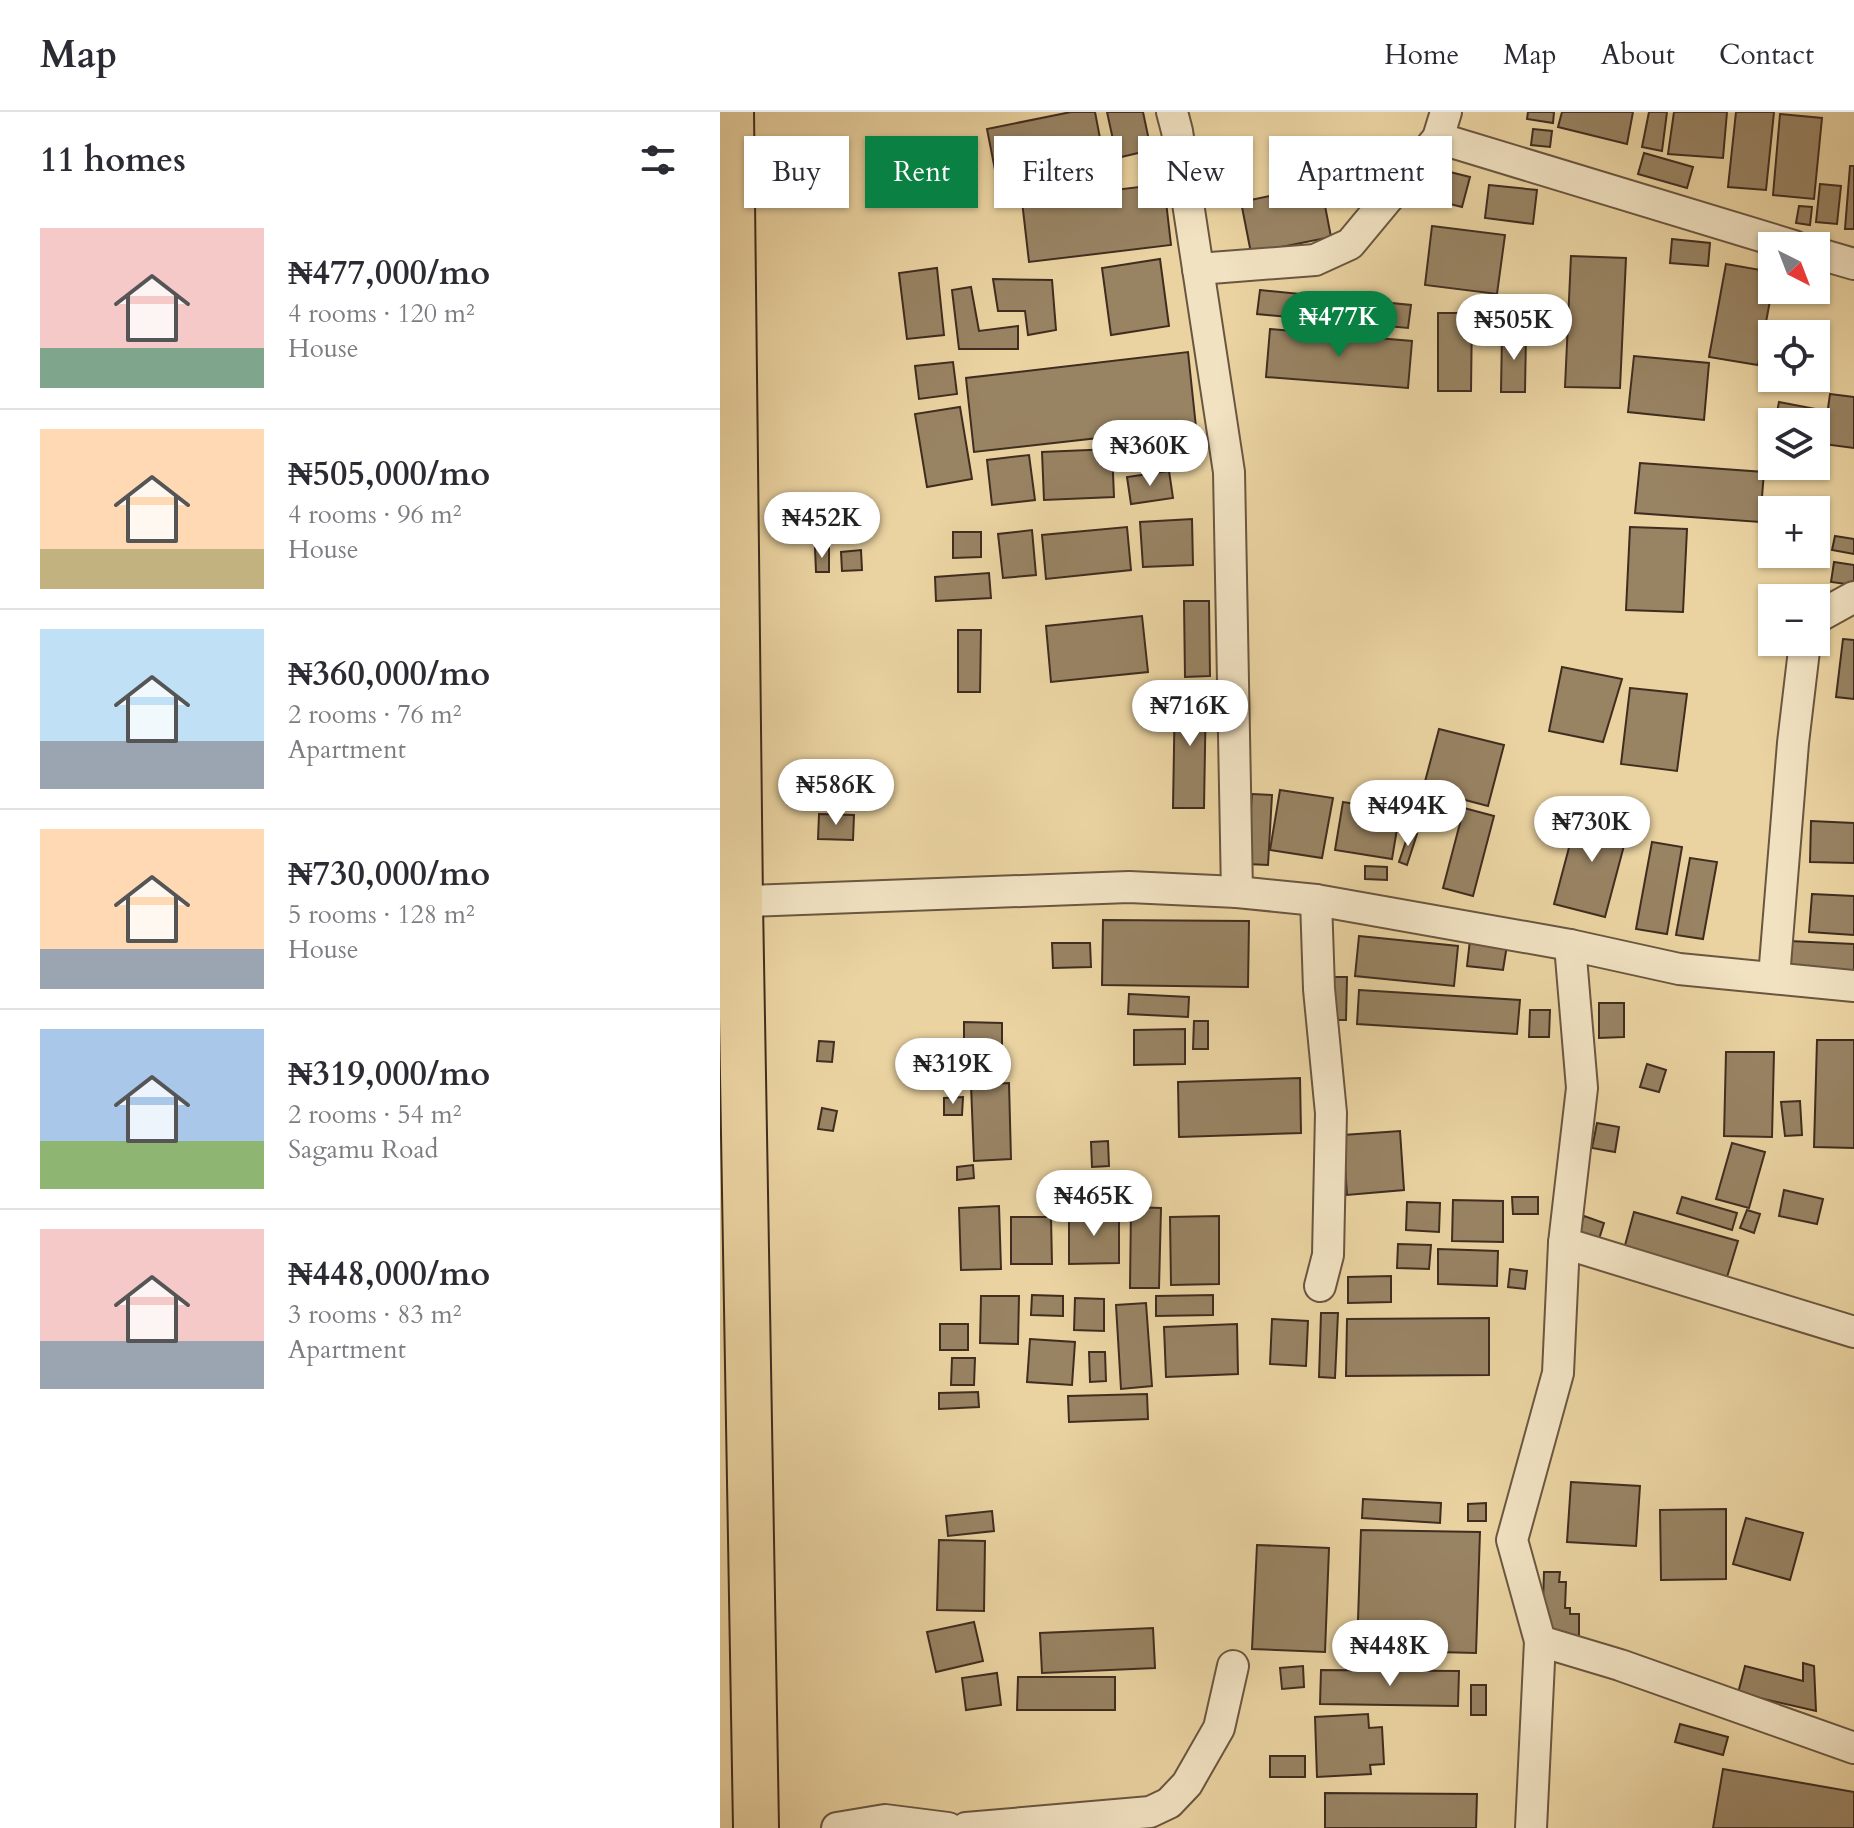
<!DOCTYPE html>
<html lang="en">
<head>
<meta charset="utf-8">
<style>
	body { margin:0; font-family:Cardo,serif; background:#f7f7f7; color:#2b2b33; height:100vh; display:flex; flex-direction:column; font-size:30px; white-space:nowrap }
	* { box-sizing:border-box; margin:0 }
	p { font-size:26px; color:#7c7c81 }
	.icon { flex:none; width:44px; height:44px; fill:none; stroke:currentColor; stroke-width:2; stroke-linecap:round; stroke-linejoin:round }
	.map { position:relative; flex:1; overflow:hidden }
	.details { display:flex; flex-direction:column; background:#fff; width:720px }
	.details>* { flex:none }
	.hud { position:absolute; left:24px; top:24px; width:760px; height:72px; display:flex; gap:16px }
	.needle { width:52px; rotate:138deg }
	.tools { position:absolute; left:1038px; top:120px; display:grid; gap:16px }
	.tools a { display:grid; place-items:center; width:72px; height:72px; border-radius:0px; background:#fff; box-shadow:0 2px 6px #0004; font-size:40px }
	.price { position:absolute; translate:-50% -68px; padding:0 18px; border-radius:28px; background:#fff; color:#222; font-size:26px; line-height:52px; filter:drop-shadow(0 2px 4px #0008) }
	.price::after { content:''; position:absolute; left:50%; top:48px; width:24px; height:18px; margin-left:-12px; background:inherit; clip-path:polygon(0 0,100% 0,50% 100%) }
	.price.current { background:#0b8043; color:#fff }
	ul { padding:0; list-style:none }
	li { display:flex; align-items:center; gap:24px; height:200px; padding:0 40px }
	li+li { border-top:2px solid #e1e1e2 }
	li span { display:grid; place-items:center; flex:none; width:224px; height:160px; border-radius:0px; color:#555 }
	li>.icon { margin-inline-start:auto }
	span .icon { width:96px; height:96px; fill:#fffc; stroke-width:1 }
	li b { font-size:34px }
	h2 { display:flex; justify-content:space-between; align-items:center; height:96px; padding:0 40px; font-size:34px }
	.chip { padding:0 28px; border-radius:0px; background:#fff; box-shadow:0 2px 6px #0004; font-size:28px; line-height:72px }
	.chip.current { background:#0b8043; color:#fff }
	header { display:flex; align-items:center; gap:48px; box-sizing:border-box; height:112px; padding:0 40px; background:#fff; border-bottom:2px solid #e1e1e2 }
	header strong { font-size:38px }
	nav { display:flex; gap:44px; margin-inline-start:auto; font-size:28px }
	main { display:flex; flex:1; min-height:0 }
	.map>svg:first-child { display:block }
</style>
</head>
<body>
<header>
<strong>Map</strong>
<nav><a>Home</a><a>Map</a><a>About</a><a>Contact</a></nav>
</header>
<main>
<section class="details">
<h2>11 homes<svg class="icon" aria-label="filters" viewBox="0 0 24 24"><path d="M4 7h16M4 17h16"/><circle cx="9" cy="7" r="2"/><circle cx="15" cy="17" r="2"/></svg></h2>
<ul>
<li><span style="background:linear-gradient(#f6c9c9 75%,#7fa58c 0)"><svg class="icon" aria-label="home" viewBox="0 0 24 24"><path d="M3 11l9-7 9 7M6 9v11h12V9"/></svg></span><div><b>₦477,000/mo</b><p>4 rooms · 120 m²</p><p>House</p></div></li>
<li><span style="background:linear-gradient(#ffd9b3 75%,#c2b280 0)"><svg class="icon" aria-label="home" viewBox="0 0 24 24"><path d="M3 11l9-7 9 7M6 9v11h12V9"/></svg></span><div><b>₦505,000/mo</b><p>4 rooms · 96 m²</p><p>House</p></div></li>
<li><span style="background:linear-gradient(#bfe0f5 70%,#9aa5b1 0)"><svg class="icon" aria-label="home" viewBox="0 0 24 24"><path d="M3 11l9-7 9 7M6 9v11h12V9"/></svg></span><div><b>₦360,000/mo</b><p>2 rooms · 76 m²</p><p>Apartment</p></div></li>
<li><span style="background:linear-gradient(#ffd9b3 75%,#9aa5b1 0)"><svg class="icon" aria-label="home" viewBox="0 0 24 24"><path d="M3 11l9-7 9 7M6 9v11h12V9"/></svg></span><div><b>₦730,000/mo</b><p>5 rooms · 128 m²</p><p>House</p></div></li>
<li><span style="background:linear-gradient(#a9c7e8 70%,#8fb573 0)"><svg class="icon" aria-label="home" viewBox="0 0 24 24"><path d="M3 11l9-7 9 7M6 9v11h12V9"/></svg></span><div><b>₦319,000/mo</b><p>2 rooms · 54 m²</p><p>Sagamu Road</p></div></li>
<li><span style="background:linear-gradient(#f6c9c9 70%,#9aa5b1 0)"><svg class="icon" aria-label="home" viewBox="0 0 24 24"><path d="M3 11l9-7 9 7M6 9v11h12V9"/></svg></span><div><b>₦448,000/mo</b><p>3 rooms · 83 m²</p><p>Apartment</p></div></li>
</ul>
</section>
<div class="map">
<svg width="1134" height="1716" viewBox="0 0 1134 1716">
	<rect width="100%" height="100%" fill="#ead3a1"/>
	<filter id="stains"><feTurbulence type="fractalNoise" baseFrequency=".0025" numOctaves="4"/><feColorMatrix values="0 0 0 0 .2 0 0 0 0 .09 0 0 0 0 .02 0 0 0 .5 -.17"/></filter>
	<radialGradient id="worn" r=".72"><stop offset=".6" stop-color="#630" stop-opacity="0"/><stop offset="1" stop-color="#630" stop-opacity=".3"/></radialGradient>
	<g fill="#988363" stroke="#402d20" stroke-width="2">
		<polygon points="351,0 375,0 383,42 276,63 267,17"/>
		<polygon points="387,0 423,0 431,38 397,46"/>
		<polygon points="808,0 834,0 833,11 807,7"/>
		<polygon points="842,0 913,0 907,32 838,15"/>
		<polygon points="929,0 947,0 942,39 922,35"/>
		<polygon points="954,0 1007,0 1003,46 948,42"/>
		<polygon points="1016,0 1054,0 1046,78 1008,75"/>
		<polygon points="1060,2 1102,6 1094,87 1053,83"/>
		<polygon points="813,17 832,19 830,35 811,33"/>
		<polygon points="924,41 973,55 967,76 918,62"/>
		<rect x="219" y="51" width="36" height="19"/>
		<polygon points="1130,54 1134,54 1134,117 1125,117"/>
		<polygon points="714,56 750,65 742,95 706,86"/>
		<polygon points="444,72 451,133 309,150 302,89"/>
		<polygon points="1100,72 1121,74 1117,112 1096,110"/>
		<polygon points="601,73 611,125 531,141 521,90"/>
		<polygon points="769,73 817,78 813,112 765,106"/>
		<polygon points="1079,94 1092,95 1090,113 1076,111"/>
		<polygon points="712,114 785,123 777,182 705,173"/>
		<polygon points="952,127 990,131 988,154 950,151"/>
		<polygon points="851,144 906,146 900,276 845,275"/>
		<polygon points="440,147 449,214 391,223 382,156"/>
		<polygon points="1006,152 1052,160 1052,178 1038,253 989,245"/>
		<polygon points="217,156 224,223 187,227 179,161"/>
		<polygon points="273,167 332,168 336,218 308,223 305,199 278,199"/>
		<polygon points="251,175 259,219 298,214 298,237 239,237 232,178"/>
		<polygon points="540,178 691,193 688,216 537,202"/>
		<polygon points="718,201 752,201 751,279 718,279"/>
		<polygon points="550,217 692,229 688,276 546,265"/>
		<polygon points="782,221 806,221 805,280 781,280"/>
		<polygon points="468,240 476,315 254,340 246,266"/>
		<polygon points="914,244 989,251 984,308 908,300"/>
		<polygon points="233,250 237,282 199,287 195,254"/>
		<polygon points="1110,282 1134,285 1134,336 1103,332"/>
		<polygon points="1059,290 1101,298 1096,326 1096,310 1055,310"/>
		<polygon points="240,295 252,367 207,375 195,302"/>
		<polygon points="476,330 479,346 452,351 449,336"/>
		<polygon points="392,337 394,385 324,388 322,340"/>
		<polygon points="309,343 315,388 272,393 267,348"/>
		<polygon points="920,351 1044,360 1040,410 915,401"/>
		<polygon points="449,359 453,386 411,392 407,365"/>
		<polygon points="111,399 133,399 132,429 110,429"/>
		<polygon points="472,407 473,453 423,455 420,410"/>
		<polygon points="407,415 411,458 326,467 322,423"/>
		<polygon points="910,415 967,417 963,500 906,498"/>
		<polygon points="312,418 316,463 283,466 278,422"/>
		<polygon points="233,420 261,420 261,445 233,446"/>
		<polygon points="1115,424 1134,427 1134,442 1112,438"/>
		<polygon points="95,436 109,436 109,460 96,460"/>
		<polygon points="141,438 142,458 122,459 121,440"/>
		<polygon points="1114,450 1134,453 1134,473 1111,470"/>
		<polygon points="269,461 271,486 216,489 215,465"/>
		<polygon points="464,489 489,489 490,564 465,565"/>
		<polygon points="422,504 428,560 331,570 326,514"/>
		<polygon points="238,518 261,518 260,580 238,580"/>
		<polygon points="1123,527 1134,528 1134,587 1116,585"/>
		<polygon points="842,555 902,567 883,630 829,619"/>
		<polygon points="910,576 967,582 957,659 901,652"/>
		<polygon points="455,577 486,577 484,696 453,696"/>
		<polygon points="719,617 784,633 768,694 703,677"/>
		<polygon points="560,678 613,686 602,746 550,738"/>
		<polygon points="532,682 552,683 548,753 527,752"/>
		<polygon points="623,690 680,699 672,747 615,738"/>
		<polygon points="744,696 774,704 753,784 723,776"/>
		<polygon points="859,698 910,711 885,805 834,792"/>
		<polygon points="99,702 134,703 133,728 98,727"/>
		<polygon points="1091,709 1134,711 1134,751 1090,750"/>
		<polygon points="689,720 697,722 687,753 679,750"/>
		<polygon points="932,730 962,735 947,822 916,817"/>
		<polygon points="970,746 997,750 983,827 956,823"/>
		<polygon points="645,754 667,755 667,768 645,767"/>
		<polygon points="1092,782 1134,784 1134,823 1089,820"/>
		<polygon points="383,808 529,809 528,875 382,873"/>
		<polygon points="639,824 738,834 734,874 635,864"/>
		<polygon points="750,828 787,833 783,858 747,854"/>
		<polygon points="1069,829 1134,832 1134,860 1067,856"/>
		<polygon points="332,831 370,831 371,855 333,856"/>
		<polygon points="610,865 627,865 626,908 609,908"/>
		<polygon points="639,878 800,888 797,922 637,912"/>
		<polygon points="409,882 469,885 468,905 408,902"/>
		<polygon points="879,891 904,891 904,925 879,926"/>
		<polygon points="810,898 830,898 829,925 809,925"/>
		<polygon points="474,909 488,909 488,937 473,937"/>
		<polygon points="244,910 282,911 282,947 244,947"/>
		<polygon points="465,917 465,952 414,953 414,918"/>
		<polygon points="1097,928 1134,928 1134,1036 1094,1035"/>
		<polygon points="99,929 114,930 112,950 97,949"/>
		<polygon points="1006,940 1054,940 1052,1025 1004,1024"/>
		<polygon points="927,952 946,958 939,980 920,975"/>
		<polygon points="222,959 244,960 244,973 222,973"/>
		<polygon points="580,966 581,1021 459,1025 458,970"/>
		<polygon points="289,971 291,1047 254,1049 251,973"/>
		<polygon points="243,985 242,1003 224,1003 224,986"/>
		<polygon points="1080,989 1082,1023 1065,1024 1061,990"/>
		<polygon points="102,996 117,999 113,1019 98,1017"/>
		<polygon points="877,1011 899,1015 895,1040 872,1036"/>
		<polygon points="680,1019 684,1078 627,1083 623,1023"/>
		<polygon points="388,1029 389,1054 372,1055 371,1030"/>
		<polygon points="1012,1031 1045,1040 1029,1096 996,1087"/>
		<polygon points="253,1053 254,1066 237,1068 237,1055"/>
		<polygon points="1064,1078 1103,1087 1097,1112 1059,1104"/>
		<polygon points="792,1085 818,1085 818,1102 793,1102"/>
		<polygon points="962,1085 1017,1101 1012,1118 957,1101"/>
		<polygon points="733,1088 783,1089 783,1130 732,1129"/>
		<polygon points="687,1090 720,1091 719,1120 686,1118"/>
		<polygon points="279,1094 281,1157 241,1158 239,1096"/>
		<polygon points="411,1095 441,1096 439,1176 410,1176"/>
		<polygon points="1027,1098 1040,1102 1034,1121 1020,1116"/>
		<polygon points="399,1099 399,1151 349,1152 349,1100"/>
		<polygon points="914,1100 1018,1129 1007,1165 904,1137"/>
		<polygon points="499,1104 499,1172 451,1173 450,1105"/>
		<polygon points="864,1104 884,1111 879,1127 858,1120"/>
		<polygon points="291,1105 331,1105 332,1152 291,1152"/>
		<polygon points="678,1132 711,1133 709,1157 677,1156"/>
		<polygon points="718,1137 778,1139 777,1174 718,1172"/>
		<polygon points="790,1157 807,1159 805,1177 788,1175"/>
		<polygon points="671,1164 671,1190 628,1191 628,1165"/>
		<polygon points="312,1183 343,1184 343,1204 311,1203"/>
		<polygon points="493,1183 493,1203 436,1204 436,1184"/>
		<polygon points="261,1184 299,1184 298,1232 260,1231"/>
		<polygon points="355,1186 384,1187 384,1219 354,1218"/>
		<polygon points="426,1191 432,1274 401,1277 396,1193"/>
		<polygon points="601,1201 618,1201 615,1266 599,1265"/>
		<polygon points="769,1206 769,1263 626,1264 627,1207"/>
		<polygon points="552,1207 588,1209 586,1254 550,1252"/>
		<rect x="220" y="1212" width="28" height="26"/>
		<polygon points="517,1212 518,1262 446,1265 444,1215"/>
		<polygon points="310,1227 355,1230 352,1273 307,1270"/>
		<polygon points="369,1240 385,1240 386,1269 370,1270"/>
		<polygon points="232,1246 255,1246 254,1273 231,1273"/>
		<polygon points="258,1280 259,1295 219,1297 219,1281"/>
		<polygon points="427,1282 428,1307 349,1310 348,1284"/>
		<polygon points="851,1370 920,1374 916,1434 847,1430"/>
		<polygon points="643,1387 721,1391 720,1411 642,1406"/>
		<polygon points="766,1391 766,1409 748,1409 748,1392"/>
		<polygon points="1006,1397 1006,1467 941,1468 940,1398"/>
		<polygon points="272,1399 274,1419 228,1424 226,1404"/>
		<polygon points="1026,1406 1083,1421 1070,1468 1013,1452"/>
		<polygon points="641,1418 760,1420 756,1541 637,1538"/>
		<polygon points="219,1428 265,1429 264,1499 217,1498"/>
		<polygon points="537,1433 609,1436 605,1540 532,1537"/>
		<polygon points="824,1460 840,1460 839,1470 846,1470 845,1496 850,1496 850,1502 859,1502 859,1526 844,1525 845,1520 822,1520"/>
		<polygon points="254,1510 263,1549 216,1560 207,1520"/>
		<polygon points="433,1516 435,1556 322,1561 320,1521"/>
		<polygon points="1083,1551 1094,1554 1096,1599 1018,1581 1025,1554 1083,1569"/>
		<polygon points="583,1554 584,1575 562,1577 560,1556"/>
		<polygon points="601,1558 739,1559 738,1594 600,1592"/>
		<polygon points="277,1561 281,1593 246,1598 242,1566"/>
		<polygon points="298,1565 395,1565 395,1598 297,1598"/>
		<rect x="751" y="1573" width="15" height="30"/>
		<polygon points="648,1602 649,1616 662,1615 664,1652 650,1653 651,1662 597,1665 595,1605"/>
		<polygon points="960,1612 1008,1625 1003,1643 955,1630"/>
		<rect x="550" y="1644" width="35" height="21"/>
		<polygon points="1003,1657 1134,1680 1134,1716 993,1716"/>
		<polygon points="605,1681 757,1682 756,1716 605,1716"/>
	</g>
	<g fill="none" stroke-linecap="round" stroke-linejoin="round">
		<g stroke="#6a5640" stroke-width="34">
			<g id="minor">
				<polyline points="452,0 457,19 509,360 517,780"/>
				<polyline points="718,26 1074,134"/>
				<polyline points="1096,141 1134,152"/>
				<polyline points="478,157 595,148 630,132 718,26 726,0"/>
				<polyline points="1096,506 1134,485"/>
				<polyline points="596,788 599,877 611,1001 608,1143 600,1174"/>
				<polyline points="2,790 409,775 517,780 596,788 850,833 959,857 1134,874"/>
				<polyline points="1054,865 1073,631 1085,530"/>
				<polyline points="844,1131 1134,1220"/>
				<polyline points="820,1529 900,1553 1134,1636"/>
				<polyline points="117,1716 165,1708 228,1716"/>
				<polyline points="246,1716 430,1700 449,1691 467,1672 499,1616 513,1554"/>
				<polyline points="811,1716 820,1529 792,1428 838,1261 844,1131 862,976 850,833"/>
			</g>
		</g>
		<g stroke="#402d20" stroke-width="48">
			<polyline id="trunk" points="11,0 20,791 36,1716"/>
		</g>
		<use href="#minor" stroke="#f1e2c2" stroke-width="30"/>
		<use href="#trunk" stroke="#ead3a1" stroke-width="44"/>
	</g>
	<rect width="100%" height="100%" filter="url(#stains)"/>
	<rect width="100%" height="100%" fill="url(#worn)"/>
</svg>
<div class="tools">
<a><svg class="needle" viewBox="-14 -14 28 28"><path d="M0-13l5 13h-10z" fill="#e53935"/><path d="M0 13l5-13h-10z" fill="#7c7c81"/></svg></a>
<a><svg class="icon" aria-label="locate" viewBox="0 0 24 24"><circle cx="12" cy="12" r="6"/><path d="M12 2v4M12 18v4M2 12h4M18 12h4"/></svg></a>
<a><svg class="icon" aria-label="layers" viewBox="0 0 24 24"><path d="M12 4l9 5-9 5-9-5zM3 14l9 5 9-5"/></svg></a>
<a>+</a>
<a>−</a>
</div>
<b class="price current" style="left:619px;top:247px">₦477K</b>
<b class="price" style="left:794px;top:250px">₦505K</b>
<b class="price" style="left:430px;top:376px">₦360K</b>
<b class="price" style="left:102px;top:448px">₦452K</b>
<b class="price" style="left:470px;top:636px">₦716K</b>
<b class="price" style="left:116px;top:715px">₦586K</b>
<b class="price" style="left:688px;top:736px">₦494K</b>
<b class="price" style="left:872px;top:752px">₦730K</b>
<b class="price" style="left:233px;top:994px">₦319K</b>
<b class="price" style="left:374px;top:1126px">₦465K</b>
<b class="price" style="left:670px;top:1576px">₦448K</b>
<div class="hud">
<a class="chip">Buy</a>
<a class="chip current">Rent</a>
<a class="chip">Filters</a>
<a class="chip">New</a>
<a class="chip">Apartment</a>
</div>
</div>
</main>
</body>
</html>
